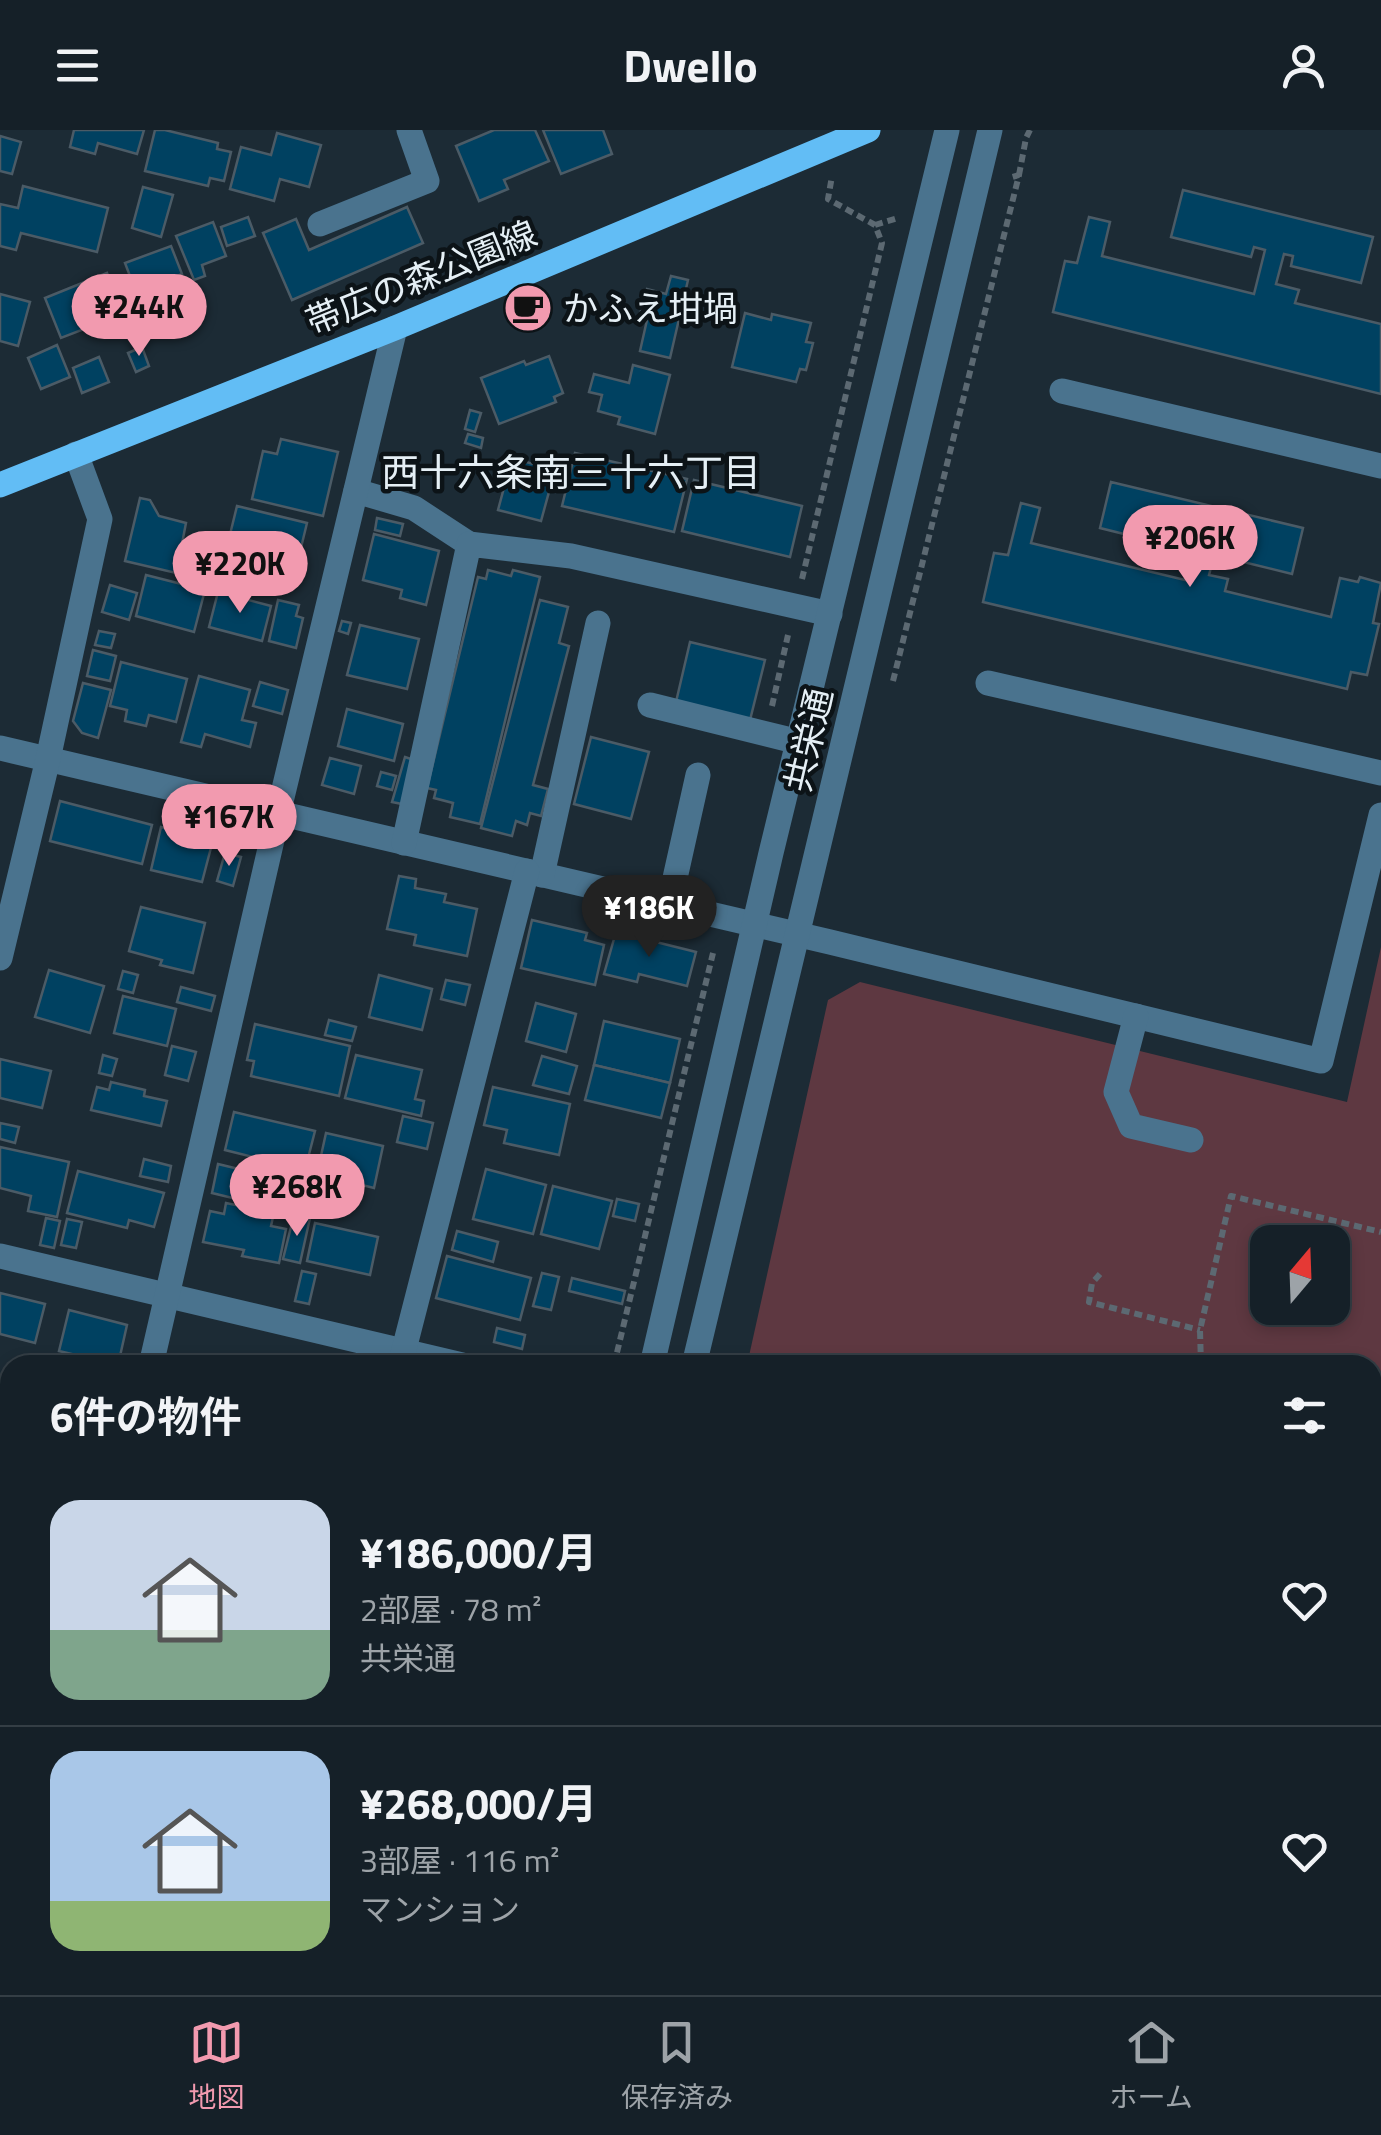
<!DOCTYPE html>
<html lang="ja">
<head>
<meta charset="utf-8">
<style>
	body { margin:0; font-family:"Titillium Web","Noto Sans JP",sans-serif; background:#222d34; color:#f1f3f6; height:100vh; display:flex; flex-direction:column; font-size:38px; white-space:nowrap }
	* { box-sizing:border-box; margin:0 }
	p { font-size:32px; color:#9da3a8 }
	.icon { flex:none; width:55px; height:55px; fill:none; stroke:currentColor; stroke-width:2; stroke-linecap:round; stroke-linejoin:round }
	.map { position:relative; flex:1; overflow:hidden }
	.panel { position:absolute; left:0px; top:1225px; width:1382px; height:640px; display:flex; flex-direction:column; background:#152028; border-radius:30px 30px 0 0; box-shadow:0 5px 15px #0003,0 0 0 2px #343e45 }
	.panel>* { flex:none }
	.needle { width:65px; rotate:19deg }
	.tools { position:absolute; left:1250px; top:1095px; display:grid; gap:20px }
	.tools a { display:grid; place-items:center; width:100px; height:100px; border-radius:20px; background:#152028; box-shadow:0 5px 15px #0003,0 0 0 2px #343e45; font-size:50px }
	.price { position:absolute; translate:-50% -85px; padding:0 22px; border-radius:35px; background:#f29aaf; color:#111; font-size:32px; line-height:65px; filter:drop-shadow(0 2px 5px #0008) }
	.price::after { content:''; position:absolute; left:50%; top:60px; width:30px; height:22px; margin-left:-15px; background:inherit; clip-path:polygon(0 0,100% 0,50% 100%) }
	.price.selected { background:#222; color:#fff }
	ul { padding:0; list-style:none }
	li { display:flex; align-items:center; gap:30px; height:250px; padding:0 50px }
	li+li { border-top:2px solid #343e45 }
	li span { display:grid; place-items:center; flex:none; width:280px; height:200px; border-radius:30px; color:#555 }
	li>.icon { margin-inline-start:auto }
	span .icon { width:120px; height:120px; fill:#fffc; stroke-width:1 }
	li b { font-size:42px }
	h2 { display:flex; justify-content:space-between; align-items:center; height:120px; padding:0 50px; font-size:42px }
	header { display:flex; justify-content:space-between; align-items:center; height:130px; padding:0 50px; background:#152028; font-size:45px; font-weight:700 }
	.tab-bar { display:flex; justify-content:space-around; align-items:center; height:140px; border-top:2px solid #343e45; background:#152028; font-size:28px; color:#9da3a8 }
	.tab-bar a { display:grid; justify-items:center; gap:5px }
	.tab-bar .selected { color:#f29aaf }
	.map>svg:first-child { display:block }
</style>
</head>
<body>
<header><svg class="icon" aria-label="menu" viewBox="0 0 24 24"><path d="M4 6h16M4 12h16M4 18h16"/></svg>Dwello<svg class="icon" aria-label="person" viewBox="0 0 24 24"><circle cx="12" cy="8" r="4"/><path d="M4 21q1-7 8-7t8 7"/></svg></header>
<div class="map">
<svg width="1381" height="1865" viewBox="0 0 1381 1865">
	<rect width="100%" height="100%" fill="#1c2b35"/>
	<path fill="#5e3841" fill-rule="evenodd" d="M1381,817V1298L1373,1296L1372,1235H747L828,870L860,852L1347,972ZM1268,1112H1332V1178H1268Z"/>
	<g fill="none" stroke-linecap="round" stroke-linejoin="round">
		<g stroke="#22010b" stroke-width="65">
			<polyline points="1372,1754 1381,1751"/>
			<polyline points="1082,1865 1109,1855"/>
		</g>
	</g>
	<g fill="#004161" stroke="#4b5b66" stroke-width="2.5">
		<polygon points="74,0 144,0 137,24 98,13 95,24 70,17"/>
		<polygon points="155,0 165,0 218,13 217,19 231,22 224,51 210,48 208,56 145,41"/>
		<polygon points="494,0 535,0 549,31 504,50 508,59 479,71 456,16"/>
		<polygon points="543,0 603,0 612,24 561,44"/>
		<polygon points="277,3 321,15 309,57 280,49 274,71 230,59 241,17 271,25"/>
		<polygon points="0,6 21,12 12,44 0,41"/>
		<polygon points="23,56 108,78 97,122 21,103 16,120 0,116 0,74 18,78"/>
		<polygon points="143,57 173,65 161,107 132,98"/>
		<polygon points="1183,60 1373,107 1361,153 1291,136 1293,126 1284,124 1276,154 1299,160 1295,173 1381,194 1381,264 1053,182 1065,131 1077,133 1089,87 1110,92 1102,126 1254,164 1265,120 1254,117 1251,127 1171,107"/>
		<polygon points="407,77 423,113 292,170 263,103 296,89 309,120"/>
		<polygon points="248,87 255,106 227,116 221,97"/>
		<polygon points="213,92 226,126 202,135 205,146 194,150 176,106"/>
		<polygon points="171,116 182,144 136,162 125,133"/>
		<polygon points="107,143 123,184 61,208 45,168"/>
		<polygon points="671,146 688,150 670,228 640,221 647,190 639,188 647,159 666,164"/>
		<polygon points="0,164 30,172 18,216 0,211"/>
		<polygon points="745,183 771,190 772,184 811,193 806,212 813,213 806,240 800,239 796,252 732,237"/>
		<polygon points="57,215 70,247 41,259 28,228"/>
		<polygon points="142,217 149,236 136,242 128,223"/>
		<polygon points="549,226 563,263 554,267 556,272 499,294 481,248 524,231 526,235"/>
		<polygon points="99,227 109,252 82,263 73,238"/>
		<polygon points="633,235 670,245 655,304 618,294 620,287 598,281 602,265 589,262 594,244 629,253"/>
		<polygon points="470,280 481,283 475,302 465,299"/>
		<polygon points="468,304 483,308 481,318 465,313"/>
		<polygon points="281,309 338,322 323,386 252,369 263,321 277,324"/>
		<polygon points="575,323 687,349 674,402 562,376"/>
		<polygon points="512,328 555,340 541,391 498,380"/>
		<polygon points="694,350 802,376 790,427 682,401"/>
		<polygon points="1111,352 1303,398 1292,444 1223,427 1225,417 1217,415 1209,445 1228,449 1225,461 1331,487 1340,448 1358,452 1360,447 1381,453 1373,493 1379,494 1367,545 1351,542 1347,559 983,472 994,423 1008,425 1021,373 1040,378 1031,413 1185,450 1194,410 1182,407 1180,418 1100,398"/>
		<polygon points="140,368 150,370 159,386 186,393 180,424 193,447 125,431"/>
		<polygon points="237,376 307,393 297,434 255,423 249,444 222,437"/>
		<polygon points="377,388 403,394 400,406 375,400"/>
		<polygon points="374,404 439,421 426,475 400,468 402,460 363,450"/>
		<polygon points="488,440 511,446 513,440 540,447 480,694 450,687 453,673 434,668 436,660 427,658 478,447 486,449"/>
		<polygon points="146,445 205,460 194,502 136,486"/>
		<polygon points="110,455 137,463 129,490 102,482"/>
		<polygon points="218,462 271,476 262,511 209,497"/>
		<polygon points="278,470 299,475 296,486 303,488 296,518 269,511"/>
		<polygon points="540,470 568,477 559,513 569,516 533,655 548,659 541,686 530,683 527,695 516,691 512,706 481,698"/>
		<polygon points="342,491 351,493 348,504 339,501"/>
		<polygon points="360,495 419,509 407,559 347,545"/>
		<polygon points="99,501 115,504 111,518 95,515"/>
		<polygon points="690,512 765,530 750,590 676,572"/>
		<polygon points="93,520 116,526 110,551 87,546"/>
		<polygon points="121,532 187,549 176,592 149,585 146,596 125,591 127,580 110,576"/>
		<polygon points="199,546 250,560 242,590 256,593 250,617 205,604 201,617 181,612"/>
		<polygon points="260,552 288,560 282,584 253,576"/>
		<polygon points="83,553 111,560 98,608 82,603 73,591"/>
		<polygon points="347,579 403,594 394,631 338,616"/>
		<polygon points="591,607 649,622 631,689 574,674"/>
		<polygon points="405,627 414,630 402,674 392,672"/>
		<polygon points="330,628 361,636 354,664 322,655"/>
		<polygon points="381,642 396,646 392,660 377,656"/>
		<polygon points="60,671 152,695 142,734 50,711"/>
		<polygon points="161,697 213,710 202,752 151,740"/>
		<polygon points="225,723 241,727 233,756 217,751"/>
		<polygon points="399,746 416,749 415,758 446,764 444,772 477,779 467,826 414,815 416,805 387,799"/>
		<polygon points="141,777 205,793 193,843 160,835 162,830 129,821"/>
		<polygon points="532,790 587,803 585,810 604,815 595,855 521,838"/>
		<polygon points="616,802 696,822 687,856 639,844 637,852 604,844"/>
		<polygon points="49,840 104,856 90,903 35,887"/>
		<polygon points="123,841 138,845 133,863 118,859"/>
		<polygon points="379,845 432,859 422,900 369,887"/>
		<polygon points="446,850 470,855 465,875 441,869"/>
		<polygon points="181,857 215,866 211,881 177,872"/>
		<polygon points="123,866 176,879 167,916 114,903"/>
		<polygon points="536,873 576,884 566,922 526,911"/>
		<polygon points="329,890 356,897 352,911 325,905"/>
		<polygon points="604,891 680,909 670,953 594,935"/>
		<polygon points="255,894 350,916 339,966 251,946 254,931 247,930"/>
		<polygon points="172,916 196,922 188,951 165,945"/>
		<polygon points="103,925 117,929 112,946 99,943"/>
		<polygon points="356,925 422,940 415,969 424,971 421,986 345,968"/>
		<polygon points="542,926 577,936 569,964 533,955"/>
		<polygon points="0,929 51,941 42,978 0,968"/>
		<polygon points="594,935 670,953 661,988 585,970"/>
		<polygon points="111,952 145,960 144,966 167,971 161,996 91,980 97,957 109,960"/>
		<polygon points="493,957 570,974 559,1025 504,1013 507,1000 484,995"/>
		<polygon points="234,982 315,1001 305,1040 225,1020"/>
		<polygon points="403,986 433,993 427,1019 397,1012"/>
		<polygon points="0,993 19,997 15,1013 0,1009"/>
		<polygon points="326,1003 383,1016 374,1058 317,1044"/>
		<polygon points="0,1017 69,1032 57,1087 28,1081 31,1066 0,1058"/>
		<polygon points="144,1029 171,1036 168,1052 140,1046"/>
		<polygon points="218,1034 251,1042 245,1071 212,1063"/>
		<polygon points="486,1039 546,1055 533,1104 473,1089"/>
		<polygon points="78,1041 164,1063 154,1097 129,1090 127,1098 67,1083"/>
		<polygon points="553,1056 612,1071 599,1119 541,1104"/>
		<polygon points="617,1069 639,1074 635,1091 613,1086"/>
		<polygon points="226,1073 250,1078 249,1082 273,1087 271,1096 286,1099 279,1133 242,1126 244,1120 203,1112 210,1081 224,1084"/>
		<polygon points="294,1085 310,1088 300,1133 283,1129"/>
		<polygon points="46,1088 60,1091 54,1118 40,1115"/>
		<polygon points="67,1089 82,1092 76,1118 61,1115"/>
		<polygon points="315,1093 378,1107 370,1145 307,1131"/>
		<polygon points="457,1101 498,1112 493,1132 452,1120"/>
		<polygon points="447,1126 531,1148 520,1190 436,1168"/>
		<polygon points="302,1141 316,1144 309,1174 295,1171"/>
		<polygon points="542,1143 559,1147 551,1180 533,1176"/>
		<polygon points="572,1148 625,1161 622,1174 569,1161"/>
		<polygon points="0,1163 45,1174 35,1213 0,1204"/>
		<polygon points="69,1180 127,1195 118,1235 59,1221"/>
		<polygon points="497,1198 525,1205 522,1219 494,1212"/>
		<polygon points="193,1225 208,1229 207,1234 212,1235 171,1235 174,1226 192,1230"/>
		<polygon points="0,1263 10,1265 10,1285 2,1315 0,1315"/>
		<polygon points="10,1341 10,1383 0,1380"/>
		<polygon points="1372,1356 1381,1358 1381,1427 1372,1424"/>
		<polygon points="1372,1430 1381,1433 1381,1453 1372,1451"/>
		<polygon points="0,1434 10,1437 10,1498 0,1495"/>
		<polygon points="1372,1458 1381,1461 1381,1470 1372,1503"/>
		<polygon points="0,1527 10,1530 10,1546 3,1571 0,1570"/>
		<polygon points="388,1855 444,1855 442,1865 413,1865 387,1859"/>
	</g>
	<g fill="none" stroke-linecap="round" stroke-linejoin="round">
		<g stroke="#5c6972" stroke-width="6" stroke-dasharray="8 5" stroke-linecap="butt">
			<polyline points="1019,45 1026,8 1030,0"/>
			<polyline points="875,95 898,88"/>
			<polyline points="802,449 882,113 875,95 828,69 832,46"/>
			<polyline points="893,551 1019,45 1009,48"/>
			<polyline points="772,576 788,505"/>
			<polyline points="1100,1144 1092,1153 1089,1172 1200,1200"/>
			<polyline points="614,1235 713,823"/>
			<polyline points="1201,1235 1200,1200 1231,1066 1381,1102"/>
			<polyline points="1372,1284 1381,1286"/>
			<polyline points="1372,1575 1381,1541"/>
			<polyline points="1372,1845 1381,1841"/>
			<polyline points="462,1865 465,1855"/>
			<polyline points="1320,1865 1346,1855"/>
		</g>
		<g stroke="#4a738e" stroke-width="25">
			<polyline points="320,94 427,51 409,0"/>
			<polyline points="1062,261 1381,336"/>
			<polyline points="356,361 414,378 469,414"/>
			<polyline points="988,553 1381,643"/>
			<polyline points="650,575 799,612"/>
			<polyline points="0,618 830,812 1321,931 1381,685"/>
			<polyline points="404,713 469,414 571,426 830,484"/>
			<polyline points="542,745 598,493"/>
			<polyline points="669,775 698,645"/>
			<polyline points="0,828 48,629 100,389 76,324"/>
			<polyline points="1136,886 1116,962 1131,996 1191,1010"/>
			<polyline points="0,1126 462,1235"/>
			<polyline points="151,1235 278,684 395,198"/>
			<polyline points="400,1235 527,741"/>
			<polyline points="652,1235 771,723 947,0"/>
			<polyline points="694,1235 990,0"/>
			<polyline points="1372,1320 1381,1322"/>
			<polyline points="0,1630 10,1633"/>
			<polyline points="1372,1642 1381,1639"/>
			<polyline points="53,1855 96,1865"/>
			<polyline points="0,1859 10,1818"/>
			<polyline points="246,1865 248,1855"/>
			<polyline points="499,1865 502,1855"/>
			<polyline points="543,1865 546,1855"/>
			<polyline points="746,1865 774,1855"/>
		</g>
		<polyline stroke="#62bdf5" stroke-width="25" points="0,355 395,198 868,0"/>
	</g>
	<defs>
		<g id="cafe-disc" transform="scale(2.5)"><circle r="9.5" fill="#f29aaf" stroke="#0c1317"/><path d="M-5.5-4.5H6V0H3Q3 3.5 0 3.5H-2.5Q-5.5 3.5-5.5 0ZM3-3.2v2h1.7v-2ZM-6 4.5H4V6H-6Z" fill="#111"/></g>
	</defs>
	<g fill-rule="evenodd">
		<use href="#cafe-disc" x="528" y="178"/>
	</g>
	<g text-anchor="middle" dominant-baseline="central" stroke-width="9" stroke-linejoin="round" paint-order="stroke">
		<g font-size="35" fill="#e5eff5" stroke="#0c1317">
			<text transform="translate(421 147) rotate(-22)">帯広の森公園線</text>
			<text transform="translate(808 610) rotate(-77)">共栄通</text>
		</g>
		<g font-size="35" fill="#e5eff5" stroke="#0c1317" text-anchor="start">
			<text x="563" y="178">かふえ坩堝</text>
		</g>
		<g font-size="38" fill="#e5eff5" stroke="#0c1317">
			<text x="571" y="342">西十六条南三十六丁目</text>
		</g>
	</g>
</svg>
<div class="tools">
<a><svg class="needle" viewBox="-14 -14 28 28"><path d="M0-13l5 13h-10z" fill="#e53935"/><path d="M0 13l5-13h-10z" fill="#9da3a8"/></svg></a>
</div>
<b class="price" style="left:139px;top:229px">¥244K</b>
<b class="price" style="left:1190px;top:460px">¥206K</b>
<b class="price" style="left:240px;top:486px">¥220K</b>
<b class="price" style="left:229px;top:739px">¥167K</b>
<b class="price selected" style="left:649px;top:830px">¥186K</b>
<b class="price" style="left:297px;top:1109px">¥268K</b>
<section class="panel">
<h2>6件の物件<svg class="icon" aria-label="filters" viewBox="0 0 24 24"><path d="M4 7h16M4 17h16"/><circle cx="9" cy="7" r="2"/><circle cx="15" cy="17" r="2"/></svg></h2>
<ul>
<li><span style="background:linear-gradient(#c9d6e8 65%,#7fa58c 0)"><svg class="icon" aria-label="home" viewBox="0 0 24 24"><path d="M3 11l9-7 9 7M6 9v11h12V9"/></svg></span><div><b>¥186,000/月</b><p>2部屋 · 78 m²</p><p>共栄通</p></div><svg class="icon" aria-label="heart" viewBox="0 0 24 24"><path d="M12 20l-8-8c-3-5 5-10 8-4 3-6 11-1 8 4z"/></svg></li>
<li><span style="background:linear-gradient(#a9c7e8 75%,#8fb573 0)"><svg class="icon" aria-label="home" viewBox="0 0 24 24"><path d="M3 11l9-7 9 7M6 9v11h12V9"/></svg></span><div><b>¥268,000/月</b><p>3部屋 · 116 m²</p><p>マンション</p></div><svg class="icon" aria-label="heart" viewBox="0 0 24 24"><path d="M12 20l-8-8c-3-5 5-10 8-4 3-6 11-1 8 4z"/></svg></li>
</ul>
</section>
</div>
<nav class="tab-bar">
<a class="selected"><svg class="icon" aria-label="map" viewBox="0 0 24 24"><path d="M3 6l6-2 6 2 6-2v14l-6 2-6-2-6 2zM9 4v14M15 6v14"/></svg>地図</a>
<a><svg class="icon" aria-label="saved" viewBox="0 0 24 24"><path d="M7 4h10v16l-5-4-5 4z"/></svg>保存済み</a>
<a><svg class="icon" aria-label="home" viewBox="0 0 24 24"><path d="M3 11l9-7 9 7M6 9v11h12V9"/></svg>ホーム</a>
</nav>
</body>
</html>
